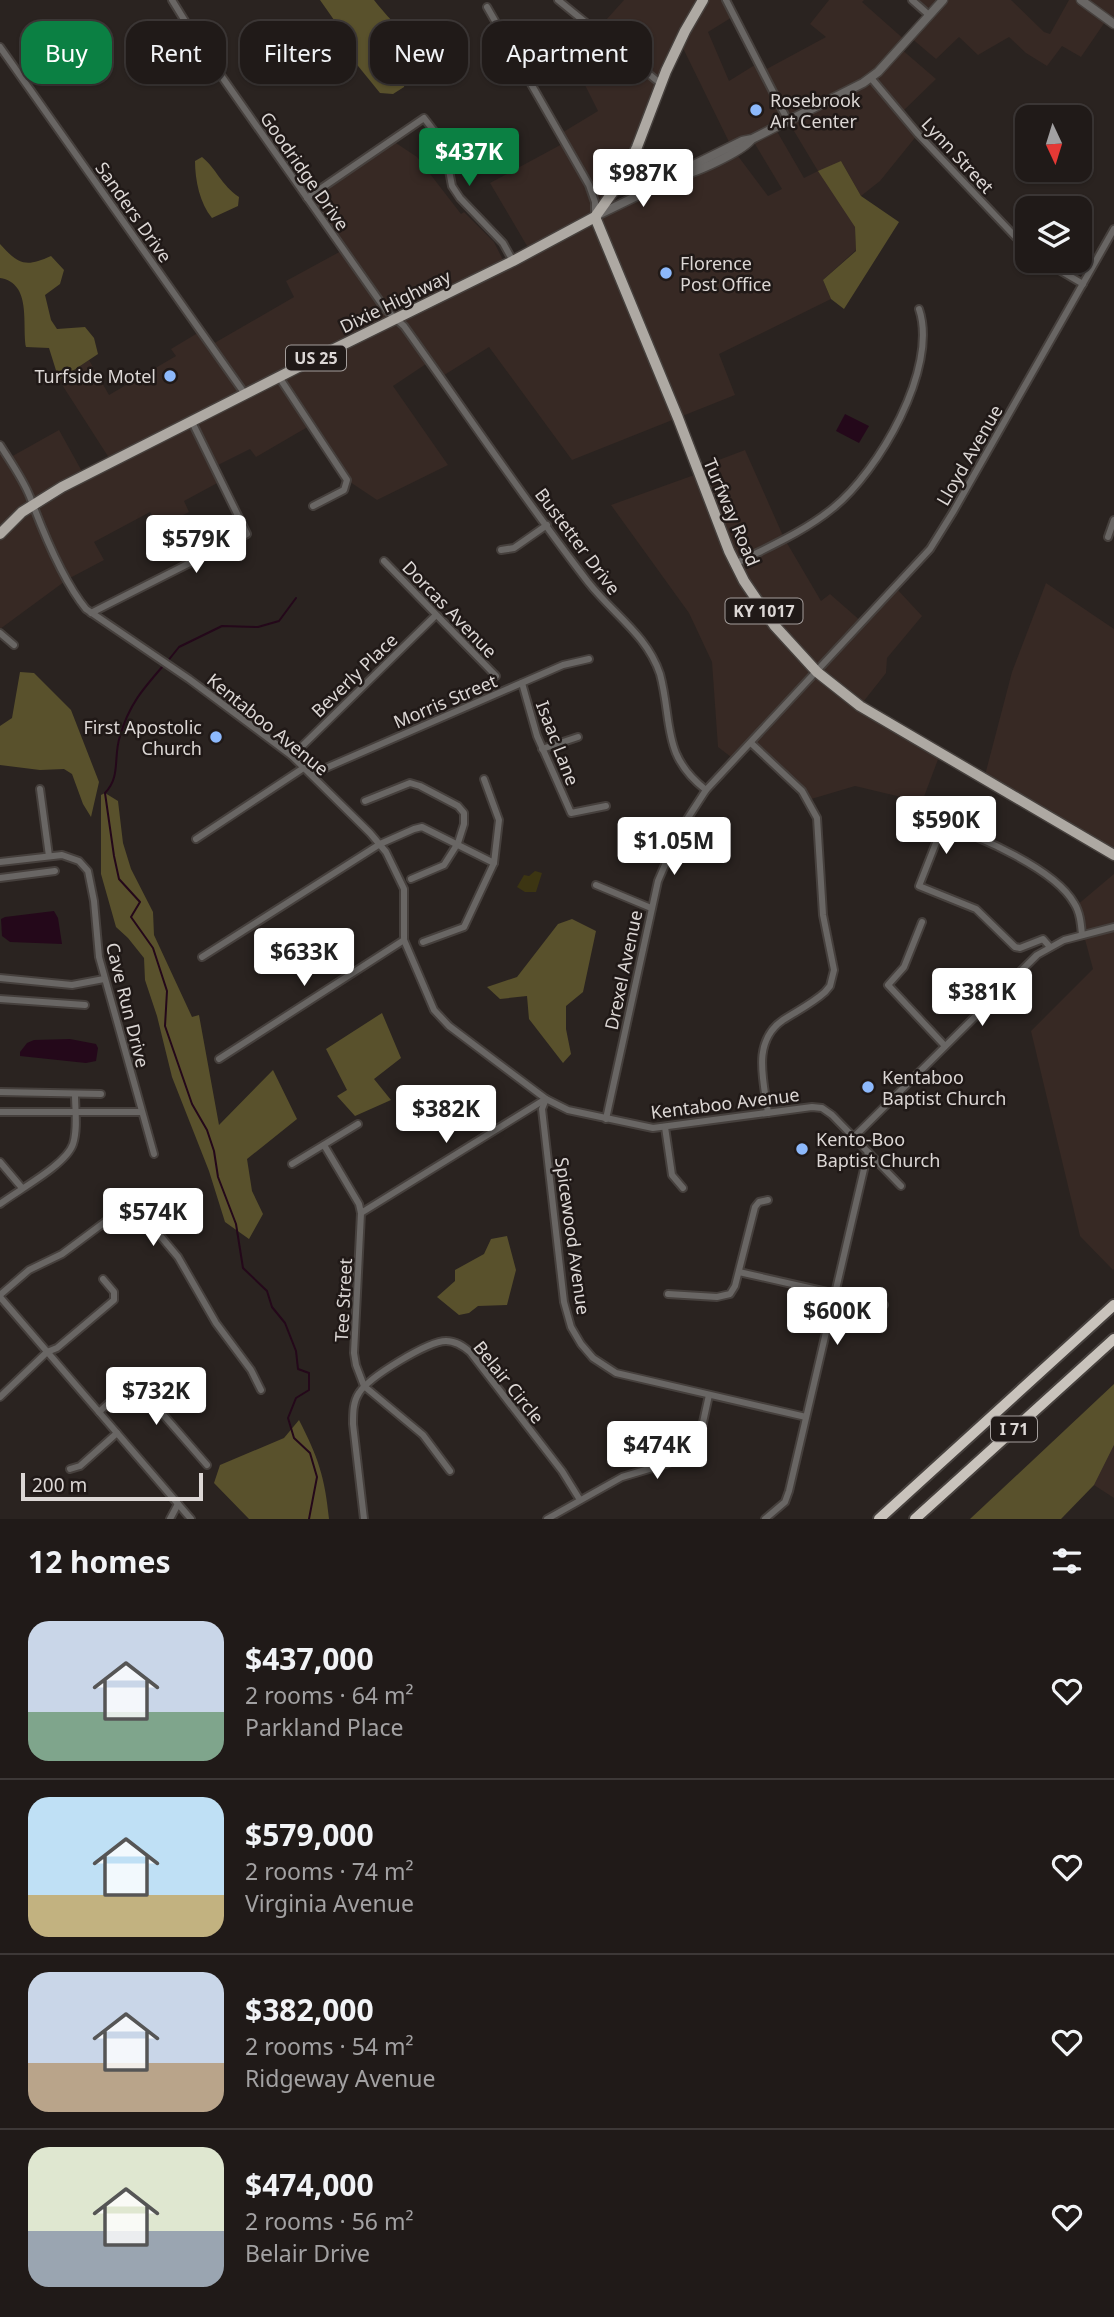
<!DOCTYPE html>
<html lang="en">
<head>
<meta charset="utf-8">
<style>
	body { margin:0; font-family:"Noto Sans",sans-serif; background:#282321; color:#f1f3f6; height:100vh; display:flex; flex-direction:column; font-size:26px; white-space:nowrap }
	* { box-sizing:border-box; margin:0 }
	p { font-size:23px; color:#a2a1a2 }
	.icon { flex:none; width:38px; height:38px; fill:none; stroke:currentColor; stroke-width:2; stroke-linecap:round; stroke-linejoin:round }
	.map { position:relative; height:1519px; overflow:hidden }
	.drawer { display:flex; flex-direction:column; background:#201a18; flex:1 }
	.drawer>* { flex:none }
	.banner { position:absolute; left:21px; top:21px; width:700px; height:63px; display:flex; gap:14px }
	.needle { width:46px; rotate:176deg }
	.fabs { position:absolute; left:1015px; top:105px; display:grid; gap:14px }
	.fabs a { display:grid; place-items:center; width:77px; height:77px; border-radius:14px; background:#201a18; box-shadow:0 2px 5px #0004,0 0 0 2px #3d3837; font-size:35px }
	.scale { position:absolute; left:21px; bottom:18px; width:182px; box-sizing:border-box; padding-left:7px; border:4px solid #dcd7d5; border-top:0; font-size:19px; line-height:24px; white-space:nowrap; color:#dcd7d5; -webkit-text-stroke:5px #201917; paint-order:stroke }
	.price { position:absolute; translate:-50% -60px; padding:0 16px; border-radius:7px; background:#fff; color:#222; font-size:23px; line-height:46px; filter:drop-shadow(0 2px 4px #0008) }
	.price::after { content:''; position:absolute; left:50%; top:42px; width:21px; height:16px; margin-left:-10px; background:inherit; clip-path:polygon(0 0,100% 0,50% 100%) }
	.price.on { background:#0b8043; color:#fff }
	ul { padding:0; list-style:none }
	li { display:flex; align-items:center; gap:21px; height:175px; padding:0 28px }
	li+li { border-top:2px solid #3d3837 }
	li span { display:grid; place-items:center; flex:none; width:196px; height:140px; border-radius:21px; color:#555 }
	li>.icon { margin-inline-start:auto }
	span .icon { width:84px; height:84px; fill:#fffc; stroke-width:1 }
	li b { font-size:30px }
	h2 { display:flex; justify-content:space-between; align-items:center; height:84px; padding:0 28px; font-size:30px }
	.pill { padding:0 24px; border-radius:21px; background:#201a18; box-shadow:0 2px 5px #0004,0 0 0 2px #3d3837; font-size:24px; line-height:63px }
	.pill.on { background:#0b8043; color:#fff }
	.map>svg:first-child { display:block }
</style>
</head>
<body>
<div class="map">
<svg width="1114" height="1519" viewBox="0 0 1114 1519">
	<rect width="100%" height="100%" fill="#2a2320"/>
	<g fill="#372924" fill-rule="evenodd">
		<path d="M624,0H726L734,16L708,32L729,81L758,63L763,71L826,37L810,24L829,0H864L862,2L906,41L900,48L936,79L901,113L918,134L880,181L861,196L841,161L855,227L856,250L823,280L831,299L719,354L735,395L572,460L489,347L441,377L429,362L393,386L448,465L377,500L347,480L311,425L256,457L250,449L214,467L221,481L184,501L189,512L159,527L150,512L94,542L104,560L68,579L0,629V445L9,458L59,430L84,475L111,461L59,380L89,360L109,395L176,356L171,349L201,331L211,345L294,297L286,281L343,250L307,198L393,141L417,157L461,214L464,212L494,242L505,264L530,251L490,183L564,143L560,134L598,111L574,63L609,41L597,30ZM680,42L731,146L752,139L782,189L768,196L735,152L608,210L605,206L646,125ZM788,121L818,171L804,178L775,128Z"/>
		<polygon points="912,0 1011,0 1044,32 1050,34 1069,0 1114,0 1114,24 1107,19 1081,57 1062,46 1047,66 1026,53 1009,37 978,55 959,37 936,59 910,37 929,15"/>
		<polygon points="745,450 784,538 821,601 830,594 863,623 896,588 922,616 887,658 886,673 860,706 940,754 922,802 855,786 808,800 751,744 735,760 718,747 712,662 689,613 611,505 697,474 695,469"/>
		<polygon points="1046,583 1114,629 1114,855 984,779 1012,672"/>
		<polygon points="1114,874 1114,1269 1113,1270 1080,1236 1031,1031 1093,969 1076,906"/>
		<polygon points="1114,1445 1114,1498 1094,1485"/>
	</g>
	<polygon fill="#3c3512" points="535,871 542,873 536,892 525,892 517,887 524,875 529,876"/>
	<g fill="#59512c">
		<path d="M320,0H374C395,26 400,31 433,37C429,57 426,65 407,73L404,87L393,94L380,93L354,61L346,37Z"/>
		<path d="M202,157C216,168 221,185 239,197L238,206L212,218C200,204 195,180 195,161Z"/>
		<polygon points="841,161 861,196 899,222 844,309 831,299 823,280 856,251 855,227 818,171"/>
		<path d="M0,244C18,264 25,268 51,256L64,270L60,284L45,295L51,320L57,329L85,327L94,338L98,354L59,380L49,348L26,347C22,324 32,283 0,278Z"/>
		<polygon points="20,672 34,673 71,710 99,782 91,817 83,804 72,774 64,769 40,770 0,765 0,726 12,718"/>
		<polygon points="105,793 118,801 123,843 131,869 153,912 154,935 192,1017 199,1015 219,1125 273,1070 297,1119 247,1159 252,1191 263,1214 249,1239 225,1222 209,1171 172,1077 157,1016 145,980 144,958 128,938 116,927 101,874 101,795"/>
		<polygon points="572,919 596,931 583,992 566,1006 566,1029 571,1054 563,1063 529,1019 527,996 500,999 487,987 517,977 558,924"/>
		<polygon points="382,1013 401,1058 374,1079 391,1100 355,1116 337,1096 347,1090 326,1049"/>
		<polygon points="507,1236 516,1270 507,1305 478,1306 469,1313 459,1315 437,1297 455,1281 455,1270 484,1254 491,1239"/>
		<polygon points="1114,1384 1114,1445 1094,1485 1061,1519 970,1519"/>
		<path d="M299,1420C318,1457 325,1477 329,1519H249L214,1483L220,1465L284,1438Z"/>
	</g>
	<g fill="#24081a">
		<polygon points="845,414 869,426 859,443 836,431"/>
		<polygon points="54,911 58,918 62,944 10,942 2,936 1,919 5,917"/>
		<polygon points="70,1039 96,1044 98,1048 96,1061 86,1063 20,1056 20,1052 27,1043 34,1040"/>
	</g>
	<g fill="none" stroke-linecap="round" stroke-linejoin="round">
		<g stroke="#24081a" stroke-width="2">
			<polyline points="167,662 179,647 222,626 258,627 279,621 296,598"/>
			<path d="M163,666C142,690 129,705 120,736C113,757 121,777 105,793L114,856L119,879L140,902L131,917L153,948L167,991L165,1026L192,1104L207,1130L214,1151L218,1177L236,1224L243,1268L267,1291L272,1307L285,1323L296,1351L298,1369L309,1373V1390L296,1398L288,1418L294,1438L310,1453L317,1477L309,1519"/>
		</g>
		<g stroke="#46403d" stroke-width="10">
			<g id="minor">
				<path d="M172,0L201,47L386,310L404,326C465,411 524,499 588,582C613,614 647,635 660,674C673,723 661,755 706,790"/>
				<polyline points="558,0 661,84"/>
				<polyline points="726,0 788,121"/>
				<polyline points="912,0 929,15"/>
				<polyline points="487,7 589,185 595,202 595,215"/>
				<polyline points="0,47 245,394"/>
				<polyline points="871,78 918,134 1027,249"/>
				<polyline points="307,198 424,118 444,144 452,186 460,198 503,243 513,261"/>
				<polyline points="1044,261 1083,284"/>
				<polyline points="279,377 347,480 344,490 313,506"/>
				<path d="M0,445C10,461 23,479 30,497C43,532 63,581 86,609L189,679L292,756L370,833L386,852L404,889V940L434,1010L449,1026L546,1099L568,1110L653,1128L812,1107L822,1108L832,1115L901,1186"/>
				<polyline points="1108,537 1114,520"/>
				<polyline points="501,550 514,548 547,525"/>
				<polyline points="384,561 496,676"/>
				<path d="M735,564C768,547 804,532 833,508C878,472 939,368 919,309"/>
				<polyline points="91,613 247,534 192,422"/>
				<polyline points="0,633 14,645"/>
				<polyline points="522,683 537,736 571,813 606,806"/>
				<path d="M751,743L802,791L817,818L823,915L834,970L830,986L825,992C813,1003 797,1011 783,1020C751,1042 764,1081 768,1113"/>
				<polyline points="542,749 578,737"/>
				<polyline points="292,756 436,615"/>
				<polyline points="312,774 563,665 589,659"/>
				<polyline points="40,789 49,856"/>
				<polyline points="365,801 410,783 420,786 458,806 464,813 464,824 458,843 444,865 411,879"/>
				<polyline points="196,839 305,767"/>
				<polyline points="0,862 62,855 79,861 88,871 94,901 99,957 154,1154"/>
				<polyline points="0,878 55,871"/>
				<polyline points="596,885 651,908"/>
				<polyline points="922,922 904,967 888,985 945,1046"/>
				<polyline points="423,942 464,927 494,863 499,820 484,779"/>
				<path d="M1050,947L1043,939L1020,948L1015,947L976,909L919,886L943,825C979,836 1055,869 1074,903C1080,912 1081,924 1082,935"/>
				<polyline points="202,957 380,844 414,829 422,827 494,863"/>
				<polyline points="0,978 72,985 104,979"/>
				<polyline points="0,999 85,1005"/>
				<polyline points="219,1059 404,940"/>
				<polyline points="0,1092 101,1094"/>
				<polyline points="546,1099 542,1109 564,1302 571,1327 581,1344 593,1358 616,1373 806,1417"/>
				<polyline points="0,1112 141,1112"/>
				<polyline points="606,1119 658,881 680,830 706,790 930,549 953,512 1114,229"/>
				<polyline points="665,1127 672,1175 683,1188"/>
				<polyline points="854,1137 1037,955 1064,940 1114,927"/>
				<polyline points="324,1145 359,1204 361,1213 354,1353 356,1365 364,1386 423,1435 450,1471"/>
				<polyline points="0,1162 22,1188"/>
				<polyline points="292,1164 358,1124"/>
				<path d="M0,1204C18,1190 66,1165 73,1144C78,1129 75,1110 75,1094"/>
				<polyline points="361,1213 544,1100"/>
				<polyline points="739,1272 884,1305"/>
				<polyline points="668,1294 717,1297 730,1294 735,1286 755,1207 759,1202 768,1200"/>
				<polyline points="0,1295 29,1270 62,1254 113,1216 133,1213 147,1220 178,1257 216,1323 251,1370 261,1390"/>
				<polyline points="0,1297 191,1519"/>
				<polyline points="0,1397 47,1352 57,1348 114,1300 114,1292 103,1279"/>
				<polyline points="99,1412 120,1393 136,1393 150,1406 160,1411 207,1465"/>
				<polyline points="70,1469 80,1466 117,1433"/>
				<polyline points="170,1519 178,1504"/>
				<path d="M364,1519L353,1424C353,1413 353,1402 359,1393C369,1377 428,1341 446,1341C456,1341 463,1346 470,1352L562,1471L580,1500"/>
				<polyline points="547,1519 622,1477 669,1463 690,1451 700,1436 709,1395"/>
				<polyline points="765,1519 785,1502 789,1491 868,1152"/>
			</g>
		</g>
		<g stroke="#46403d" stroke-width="11">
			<g id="tertiary">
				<polyline points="1081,0 1114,24"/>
				<polyline points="678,176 685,169 742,141 752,139 863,83 878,72 943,0"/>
				<path d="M598,215L678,176C694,174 741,152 751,140"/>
			</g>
		</g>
		<g stroke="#46403d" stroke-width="13">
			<g id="primary">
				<polyline points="595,217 678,418 729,551 744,581 774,625 817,672 860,706 1114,855"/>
				<polyline points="0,534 22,512 62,487 330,351 513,261 595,217 622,179 637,147 666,71 685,31 703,0"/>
			</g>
		</g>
		<g stroke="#46403d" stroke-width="14">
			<g id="motorway">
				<polyline points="879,1519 1114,1305"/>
				<polyline points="915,1519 1114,1339"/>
			</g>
		</g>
		<use href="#minor" stroke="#696664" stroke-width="6"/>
		<use href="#tertiary" stroke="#696664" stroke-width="8"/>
		<use href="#primary" stroke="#aea9a3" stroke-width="10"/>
		<use href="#motorway" stroke="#c9c3bc" stroke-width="10"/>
	</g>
	<g fill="#8db9fc" stroke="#201917" stroke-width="2.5">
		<circle cx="756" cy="110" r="7"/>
		<circle cx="666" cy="273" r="7"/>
		<circle cx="170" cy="376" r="7"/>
		<circle cx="216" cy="737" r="7"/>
		<circle cx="868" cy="1087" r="7"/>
		<circle cx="802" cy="1149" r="7"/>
	</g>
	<g text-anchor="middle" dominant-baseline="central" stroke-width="5" stroke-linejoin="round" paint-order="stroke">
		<g fill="#201917" stroke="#a49e9c" stroke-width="2">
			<rect x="286" y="345.5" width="60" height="25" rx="5"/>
			<rect x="725.5" y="598.5" width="77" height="25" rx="5"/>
			<rect x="991" y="1416.5" width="46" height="25" rx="5"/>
		</g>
		<g font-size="16" font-weight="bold" fill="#dcd7d5">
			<text x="316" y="358">US 25</text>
			<text x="764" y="611">KY 1017</text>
			<text x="1014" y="1429">I 71</text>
		</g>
		<g font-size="18" fill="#dcd7d5" stroke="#201917" text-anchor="start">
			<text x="770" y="100">Rosebrook<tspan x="770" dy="21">Art Center</tspan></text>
			<text x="680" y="263">Florence<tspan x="680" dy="21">Post Office</tspan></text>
			<text x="156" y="376" text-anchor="end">Turfside Motel</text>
			<text x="202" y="727" text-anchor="end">First Apostolic<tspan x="202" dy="21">Church</tspan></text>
			<text x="882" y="1077">Kentaboo<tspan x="882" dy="21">Baptist Church</tspan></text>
			<text x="816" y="1139">Kento-Boo<tspan x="816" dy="21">Baptist Church</tspan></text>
		</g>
		<g font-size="18" fill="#dcd7d5" stroke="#201917">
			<text transform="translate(958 155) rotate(47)">Lynn Street</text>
			<text transform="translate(305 171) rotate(55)">Goodridge Drive</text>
			<text transform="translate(134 212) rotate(55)">Sanders Drive</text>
			<text transform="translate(395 301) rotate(-26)">Dixie Highway</text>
			<text transform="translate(969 455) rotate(-60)">Lloyd Avenue</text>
			<text transform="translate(732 512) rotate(67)">Turfway Road</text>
			<text transform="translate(578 541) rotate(53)">Bustetter Drive</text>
			<text transform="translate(450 609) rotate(46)">Dorcas Avenue</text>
			<text transform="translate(354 675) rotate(-44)">Beverly Place</text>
			<text transform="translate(445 701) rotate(-23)">Morris Street</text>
			<text transform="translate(268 724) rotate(39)">Kentaboo Avenue</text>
			<text transform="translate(558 743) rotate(69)">Isaac Lane</text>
			<text transform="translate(623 970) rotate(-78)">Drexel Avenue</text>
			<text transform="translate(128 1005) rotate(76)">Cave Run Drive</text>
			<text transform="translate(725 1103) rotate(-7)">Kentaboo Avenue</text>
			<text transform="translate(573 1236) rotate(82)">Spicewood Avenue</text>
			<text transform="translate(343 1300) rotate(-87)">Tee Street</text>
			<text transform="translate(509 1382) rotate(51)">Belair Circle</text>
		</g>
	</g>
</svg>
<div class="fabs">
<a><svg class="needle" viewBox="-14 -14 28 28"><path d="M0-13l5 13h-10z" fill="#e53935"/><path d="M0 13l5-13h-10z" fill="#a2a1a2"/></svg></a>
<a><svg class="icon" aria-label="layers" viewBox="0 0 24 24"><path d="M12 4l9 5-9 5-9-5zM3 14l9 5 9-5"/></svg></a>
</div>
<div class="scale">200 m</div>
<b class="price on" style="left:469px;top:188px">$437K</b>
<b class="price" style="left:643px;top:209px">$987K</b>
<b class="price" style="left:196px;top:575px">$579K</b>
<b class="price" style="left:946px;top:856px">$590K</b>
<b class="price" style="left:674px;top:877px">$1.05M</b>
<b class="price" style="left:304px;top:988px">$633K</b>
<b class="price" style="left:982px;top:1028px">$381K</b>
<b class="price" style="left:446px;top:1145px">$382K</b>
<b class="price" style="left:153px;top:1248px">$574K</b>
<b class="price" style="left:837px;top:1347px">$600K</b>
<b class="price" style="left:156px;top:1427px">$732K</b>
<b class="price" style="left:657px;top:1481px">$474K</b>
<div class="banner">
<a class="pill on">Buy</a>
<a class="pill">Rent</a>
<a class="pill">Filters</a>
<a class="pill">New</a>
<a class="pill">Apartment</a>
</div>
</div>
<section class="drawer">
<h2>12 homes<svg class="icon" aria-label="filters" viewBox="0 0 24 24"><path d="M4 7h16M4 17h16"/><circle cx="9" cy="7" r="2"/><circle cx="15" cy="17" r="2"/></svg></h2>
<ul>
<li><span style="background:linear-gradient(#c9d6e8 65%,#7fa58c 0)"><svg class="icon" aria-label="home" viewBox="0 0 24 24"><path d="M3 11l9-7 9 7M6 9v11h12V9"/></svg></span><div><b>$437,000</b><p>2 rooms · 64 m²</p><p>Parkland Place</p></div><svg class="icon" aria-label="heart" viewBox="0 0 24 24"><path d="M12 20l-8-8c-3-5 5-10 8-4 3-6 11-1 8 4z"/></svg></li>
<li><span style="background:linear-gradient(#bfe0f5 70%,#c2b280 0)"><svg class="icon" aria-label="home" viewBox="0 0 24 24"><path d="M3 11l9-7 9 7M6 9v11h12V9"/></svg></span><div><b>$579,000</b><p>2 rooms · 74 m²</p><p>Virginia Avenue</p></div><svg class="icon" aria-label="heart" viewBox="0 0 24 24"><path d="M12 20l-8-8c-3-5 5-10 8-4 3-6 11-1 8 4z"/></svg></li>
<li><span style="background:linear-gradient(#c9d6e8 65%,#b9a48a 0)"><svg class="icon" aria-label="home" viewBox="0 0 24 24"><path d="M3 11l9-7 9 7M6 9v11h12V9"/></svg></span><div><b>$382,000</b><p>2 rooms · 54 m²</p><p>Ridgeway Avenue</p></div><svg class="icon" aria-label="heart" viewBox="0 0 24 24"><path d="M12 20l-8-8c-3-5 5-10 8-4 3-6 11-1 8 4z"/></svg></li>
<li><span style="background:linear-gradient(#dfe7d0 60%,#9aa5b1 0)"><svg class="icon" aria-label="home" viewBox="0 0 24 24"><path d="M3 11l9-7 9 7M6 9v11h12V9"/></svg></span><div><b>$474,000</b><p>2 rooms · 56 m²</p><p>Belair Drive</p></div><svg class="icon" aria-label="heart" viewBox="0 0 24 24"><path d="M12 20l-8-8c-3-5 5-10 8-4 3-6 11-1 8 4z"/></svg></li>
</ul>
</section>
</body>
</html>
